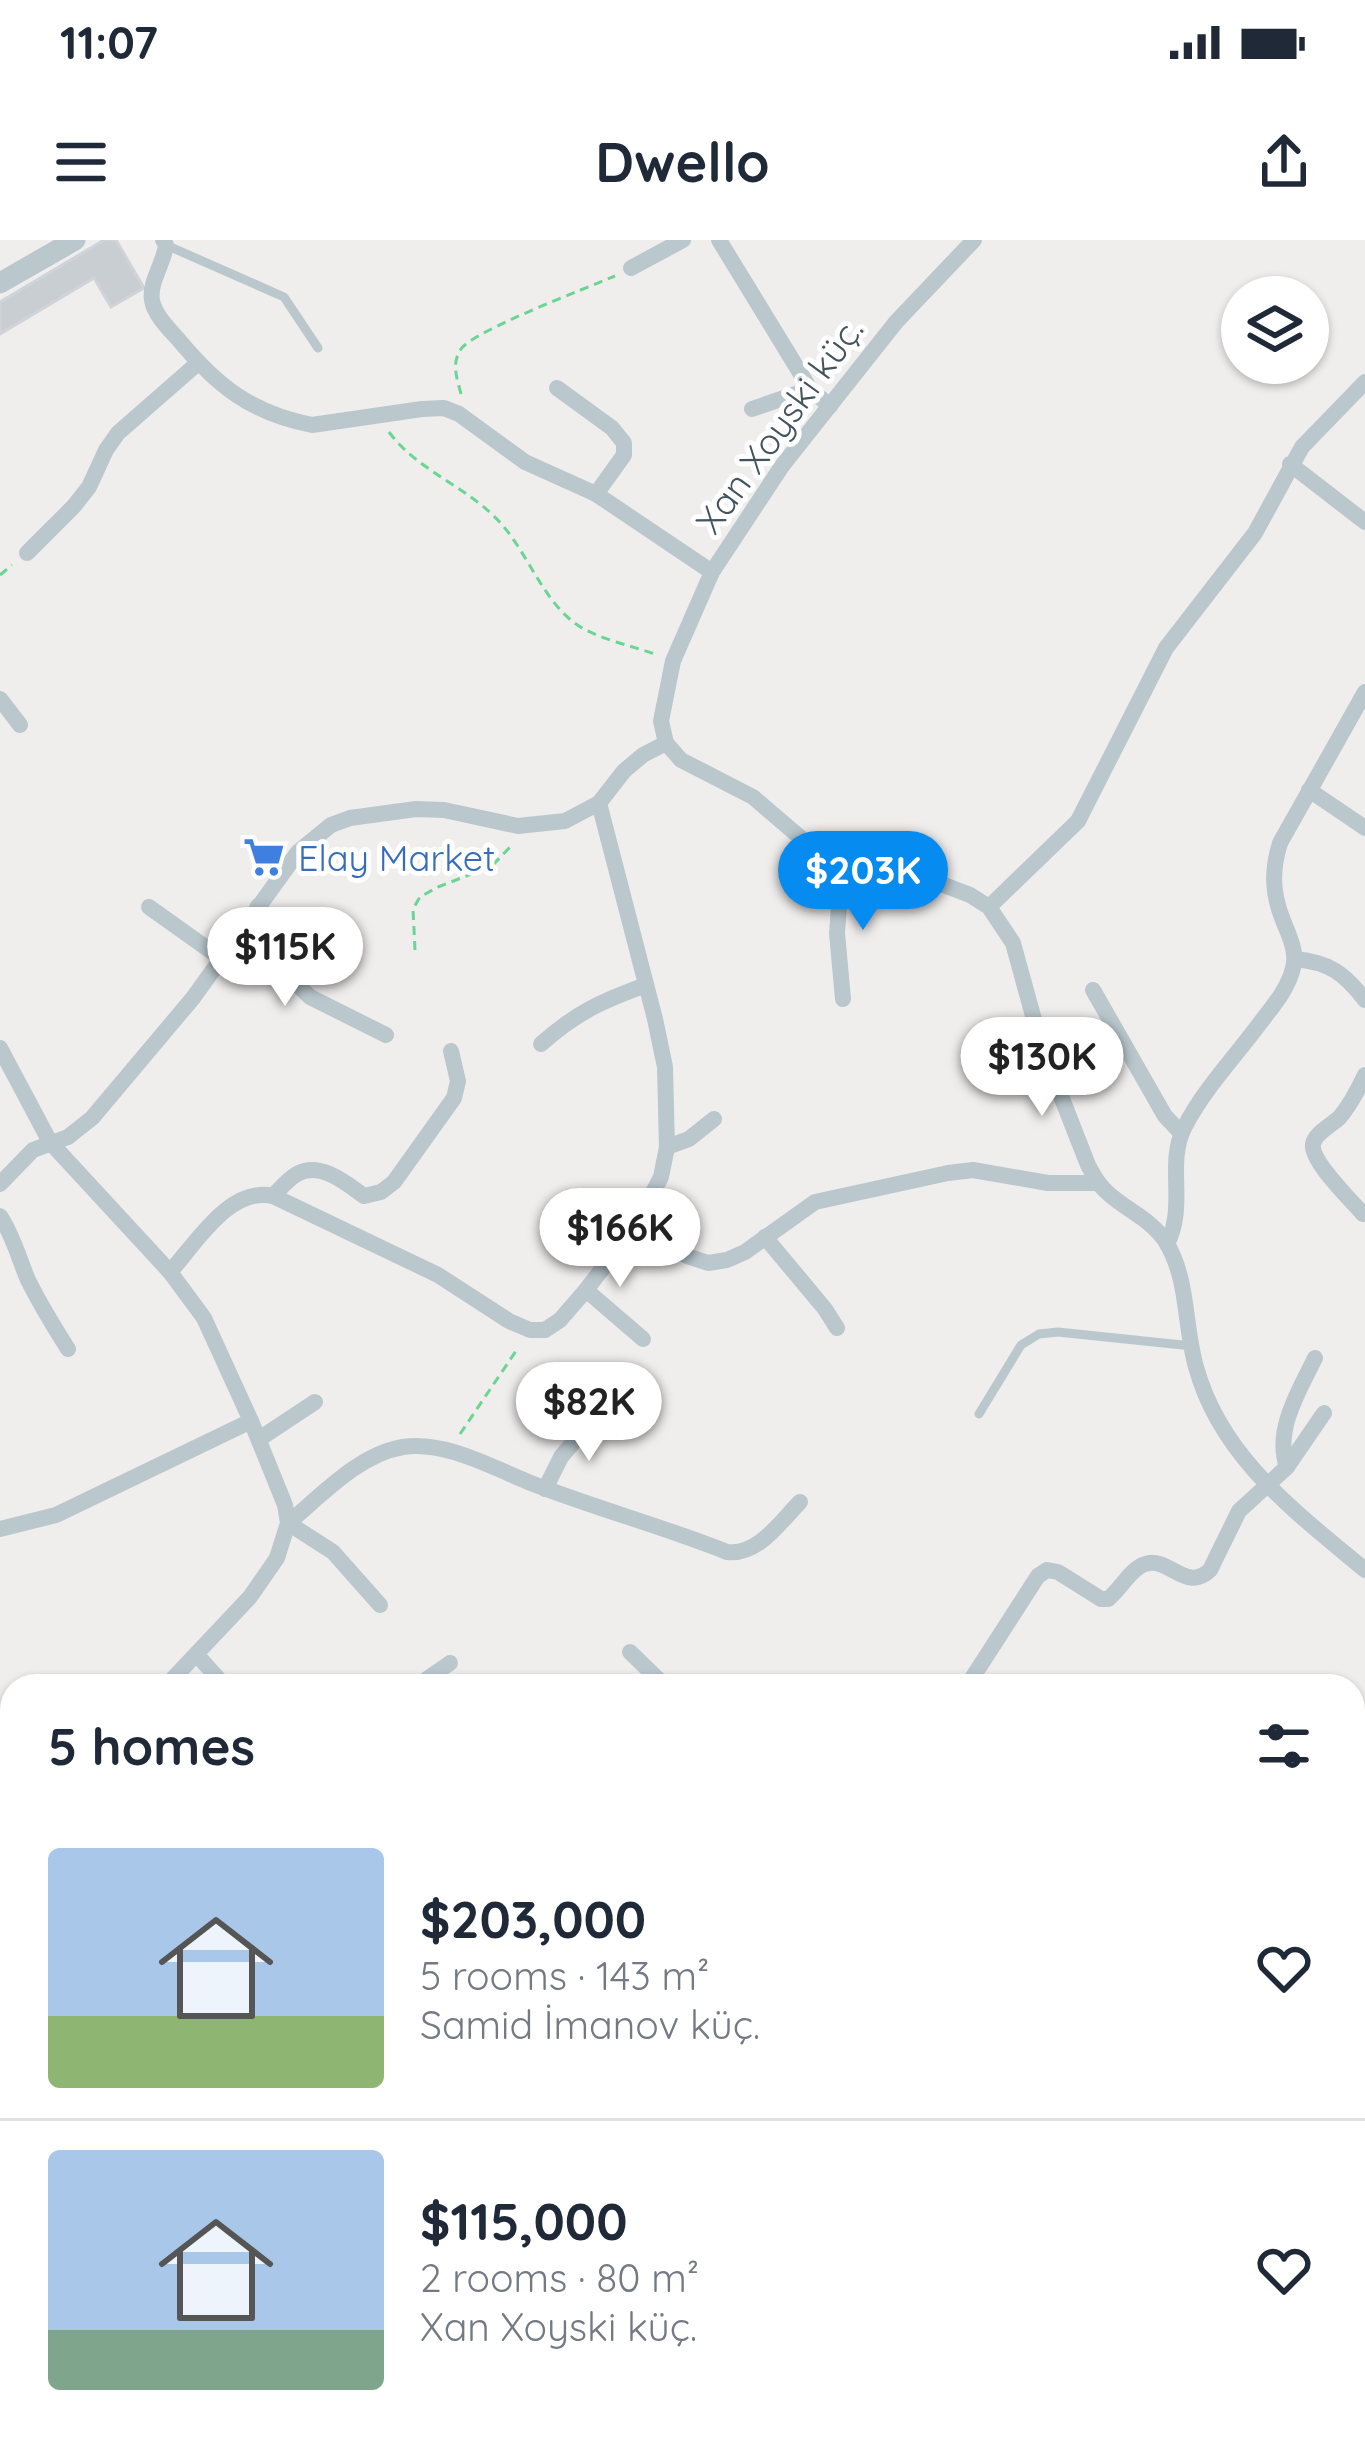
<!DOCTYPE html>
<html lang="en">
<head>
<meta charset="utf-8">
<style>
	body { margin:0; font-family:Quicksand,sans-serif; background:#f6f6f7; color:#1f2937; height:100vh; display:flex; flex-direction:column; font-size:45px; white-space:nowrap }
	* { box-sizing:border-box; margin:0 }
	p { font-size:39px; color:#747a83 }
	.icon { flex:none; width:66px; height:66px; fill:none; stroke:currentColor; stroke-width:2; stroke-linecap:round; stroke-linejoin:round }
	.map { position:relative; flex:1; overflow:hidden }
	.panel { position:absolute; left:0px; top:1434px; width:1365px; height:771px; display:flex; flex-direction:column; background:#fff; border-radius:36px 36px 0 0; box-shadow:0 3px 9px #0004 }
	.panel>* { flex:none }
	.buttons { position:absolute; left:1221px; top:36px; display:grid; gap:24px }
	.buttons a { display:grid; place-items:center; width:108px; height:108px; border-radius:50%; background:#fff; box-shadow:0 3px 9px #0004; font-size:60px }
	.price { position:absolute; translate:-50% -102px; padding:0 27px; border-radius:42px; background:#fff; color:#222; font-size:39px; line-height:78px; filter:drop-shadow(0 3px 6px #0008) }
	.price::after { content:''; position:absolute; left:50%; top:72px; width:36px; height:27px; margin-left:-18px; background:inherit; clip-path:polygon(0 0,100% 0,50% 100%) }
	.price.on { background:#068bf1; color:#fff }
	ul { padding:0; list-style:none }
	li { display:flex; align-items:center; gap:36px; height:300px; padding:0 48px }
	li+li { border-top:3px solid #e0e1e3 }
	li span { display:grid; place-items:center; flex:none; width:336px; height:240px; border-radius:12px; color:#555 }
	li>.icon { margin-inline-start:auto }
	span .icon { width:144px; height:144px; fill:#fffc; stroke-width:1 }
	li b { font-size:51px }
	h2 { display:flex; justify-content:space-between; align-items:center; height:144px; padding:0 48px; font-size:51px }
	.status { display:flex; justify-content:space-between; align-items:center; height:84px; padding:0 60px; background:#fff; direction:ltr }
	.status svg { height:33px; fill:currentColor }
	header { display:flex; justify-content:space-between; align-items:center; height:156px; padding:0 48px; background:#fff; font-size:54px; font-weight:700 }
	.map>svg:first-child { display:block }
</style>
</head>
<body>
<div class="status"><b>11:07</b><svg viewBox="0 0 49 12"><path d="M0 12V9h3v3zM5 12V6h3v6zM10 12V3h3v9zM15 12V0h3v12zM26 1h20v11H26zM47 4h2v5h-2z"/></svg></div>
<header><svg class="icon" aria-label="menu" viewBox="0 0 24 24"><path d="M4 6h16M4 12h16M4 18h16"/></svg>Dwello<svg class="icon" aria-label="share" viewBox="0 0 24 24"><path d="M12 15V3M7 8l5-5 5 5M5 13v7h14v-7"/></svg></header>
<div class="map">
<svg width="1365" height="2203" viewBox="0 0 1365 2203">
	<rect width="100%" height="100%" fill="#f0eded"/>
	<polygon fill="#c9ced3" stroke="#d0d4da" stroke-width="3" points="104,0 116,0 144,48 111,67 94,38 0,94 0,62"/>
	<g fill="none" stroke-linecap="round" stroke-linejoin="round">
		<g stroke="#6bd593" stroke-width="3" stroke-dasharray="9 6" stroke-linecap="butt">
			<path d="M461,154C457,138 451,124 461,109C473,91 587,48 615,36"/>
			<path d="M389,192C418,232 472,248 504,287C529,317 544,361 576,384C595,398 632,406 655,414"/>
			<polyline points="0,335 12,325"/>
			<polyline points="415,710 413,669 420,657 438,647 492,626 510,607"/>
			<polyline points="460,1194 518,1108"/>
		</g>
		<g stroke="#bac8ce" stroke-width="9">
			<polyline points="166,5 284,57 318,108"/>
			<polyline points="966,826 1041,805"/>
			<polyline points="979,1174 1021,1105 1039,1094 1058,1092 1192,1106"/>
		</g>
		<g stroke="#bac8ce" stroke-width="16">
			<path d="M163,0L166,5C164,23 149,42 152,60C154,74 168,88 178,99C217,146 251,173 312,185L422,169L444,168L459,174L525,222L596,254L712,332"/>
			<polyline points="719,0 810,149 830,166"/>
			<polyline points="631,28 683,0"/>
			<polyline points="557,148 612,188 624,203 624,215 596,254"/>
			<polyline points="752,169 810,149"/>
			<polyline points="1290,224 1365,282"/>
			<polyline points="27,313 74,266 89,247 106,210 118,193 198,123"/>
			<polyline points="0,459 20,485"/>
			<path d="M666,503L681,520L753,557L829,622L842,628L902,632L931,640L970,655L989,667L1013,703L1041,805L1088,925C1094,936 1099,946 1109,954C1128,971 1152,980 1166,1002C1189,1040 1184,1086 1196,1127C1221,1218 1296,1272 1365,1330"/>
			<polyline points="666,503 661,481 673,421 712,332 782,226 896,82 974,0"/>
			<polyline points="1309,550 1365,588"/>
			<polyline points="842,628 837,693 843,759"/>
			<polyline points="258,666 299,746 310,757 386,795"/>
			<polyline points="149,667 222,719"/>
			<polyline points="989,667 1078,581 1166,408 1255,293 1302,207 1365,142"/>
			<path d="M1295,719C1329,722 1344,733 1365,760"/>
			<polyline points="1093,750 1165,876 1181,893"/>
			<path d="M541,804C577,772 602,761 646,745"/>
			<polyline points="0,808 50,902 170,1032 204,1078 251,1181 285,1265 288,1283 277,1318 250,1357 166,1446"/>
			<polyline points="667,907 689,899 714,879"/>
			<polyline points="0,944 33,910 68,897 92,878 193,758 298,612 331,585 350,578 416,569 444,570 518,586 565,581 599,563 624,531 643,515 666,503"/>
			<path d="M273,956C280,949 288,939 297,934C320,921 346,943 364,956L381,952L394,942L454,858L458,841L451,811"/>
			<path d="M1363,974C1351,960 1310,921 1313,904C1315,893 1332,885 1340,877C1350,865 1358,850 1365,835"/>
			<path d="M0,976C13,995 19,1019 28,1040C40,1064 54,1087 68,1109"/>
			<polyline points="636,985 687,1016 708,1023 727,1020 745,1012 815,962 948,933 973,930 1048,943 1098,943"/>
			<polyline points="765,997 825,1069 837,1088"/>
			<path d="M1167,1004C1187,965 1166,925 1184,888C1203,850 1235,817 1260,783C1273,766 1288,749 1293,728C1298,710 1287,692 1281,675C1272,650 1272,629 1280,603L1365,452"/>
			<path d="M170,1032C196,1003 230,946 273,956L438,1035L509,1081L530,1090H545L560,1080L586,1050L636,985L661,937L667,907L665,827L655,779L599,563"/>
			<polyline points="586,1050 643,1099"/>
			<polyline points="259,1199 315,1162"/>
			<polyline points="1287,1227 1324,1173"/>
			<polyline points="545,1249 561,1217 597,1174"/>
			<polyline points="0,1289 56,1275 251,1181"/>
			<path d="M380,1365L333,1312L288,1283C321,1256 359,1214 403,1207C450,1200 501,1233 544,1248C605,1271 667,1288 727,1312C758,1316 780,1282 800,1262"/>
			<polyline points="630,1412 665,1446"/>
			<polyline points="197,1415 225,1446"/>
			<polyline points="417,1446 450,1423"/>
			<path d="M967,1446L1038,1336L1047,1330L1058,1332L1101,1359H1108C1120,1350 1130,1329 1145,1324C1169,1316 1186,1353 1210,1330L1239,1271L1287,1227C1274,1190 1299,1151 1315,1118"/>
			<polyline points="1353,1609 1365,1567"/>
			<polyline points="0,1611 12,1599"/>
			<polyline points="1353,1896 1365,1896"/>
			<polyline points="11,2026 12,2026"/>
			<polyline points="0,2100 12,2088"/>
			<polyline points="389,2193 398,2203"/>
			<polyline points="762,2193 768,2203"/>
			<polyline points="979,2193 985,2203"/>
			<polyline points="1158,2193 1160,2203"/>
		</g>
		<polyline stroke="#bac8ce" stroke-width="21" points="0,43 75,0"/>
	</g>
	<defs>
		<g id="supermarket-bare" transform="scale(3.24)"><path d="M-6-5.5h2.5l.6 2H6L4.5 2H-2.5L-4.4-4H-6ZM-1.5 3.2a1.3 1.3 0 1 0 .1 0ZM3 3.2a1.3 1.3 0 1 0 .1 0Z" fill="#3f7fe0" stroke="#fff" stroke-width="2.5" paint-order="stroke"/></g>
	</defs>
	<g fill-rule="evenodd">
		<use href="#supermarket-bare" x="264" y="617"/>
	</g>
	<g text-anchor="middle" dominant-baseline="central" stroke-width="10" stroke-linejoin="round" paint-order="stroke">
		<g font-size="36" fill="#44545d" stroke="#fff">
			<text transform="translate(779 185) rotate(-54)">Xan Xoyski küç.</text>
		</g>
		<g font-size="36" fill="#366cbe" stroke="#fff" text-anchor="start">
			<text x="298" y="617">Elay Market</text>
		</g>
	</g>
</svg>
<div class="buttons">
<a><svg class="icon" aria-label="layers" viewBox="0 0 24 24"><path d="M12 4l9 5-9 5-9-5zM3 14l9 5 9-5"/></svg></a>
</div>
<b class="price on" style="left:863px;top:693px">$203K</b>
<b class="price" style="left:285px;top:769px">$115K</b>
<b class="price" style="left:1042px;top:879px">$130K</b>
<b class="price" style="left:620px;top:1050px">$166K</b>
<b class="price" style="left:589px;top:1224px">$82K</b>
<section class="panel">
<h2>5 homes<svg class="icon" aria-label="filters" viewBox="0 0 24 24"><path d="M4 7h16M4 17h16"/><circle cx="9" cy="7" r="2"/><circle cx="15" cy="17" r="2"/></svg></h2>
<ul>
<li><span style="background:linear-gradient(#a9c7e8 70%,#8fb573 0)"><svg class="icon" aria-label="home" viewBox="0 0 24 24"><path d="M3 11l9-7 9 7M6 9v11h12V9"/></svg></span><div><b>$203,000</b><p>5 rooms · 143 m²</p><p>Samid İmanov küç.</p></div><svg class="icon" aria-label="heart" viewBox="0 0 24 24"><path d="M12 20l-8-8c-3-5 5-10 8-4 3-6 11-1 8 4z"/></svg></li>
<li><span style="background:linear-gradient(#a9c7e8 75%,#7fa58c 0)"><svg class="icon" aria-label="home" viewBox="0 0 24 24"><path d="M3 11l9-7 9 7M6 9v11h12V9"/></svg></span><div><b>$115,000</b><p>2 rooms · 80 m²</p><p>Xan Xoyski küç.</p></div><svg class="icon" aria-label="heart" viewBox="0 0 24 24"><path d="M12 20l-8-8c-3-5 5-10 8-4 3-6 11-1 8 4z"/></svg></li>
</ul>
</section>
</div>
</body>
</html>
